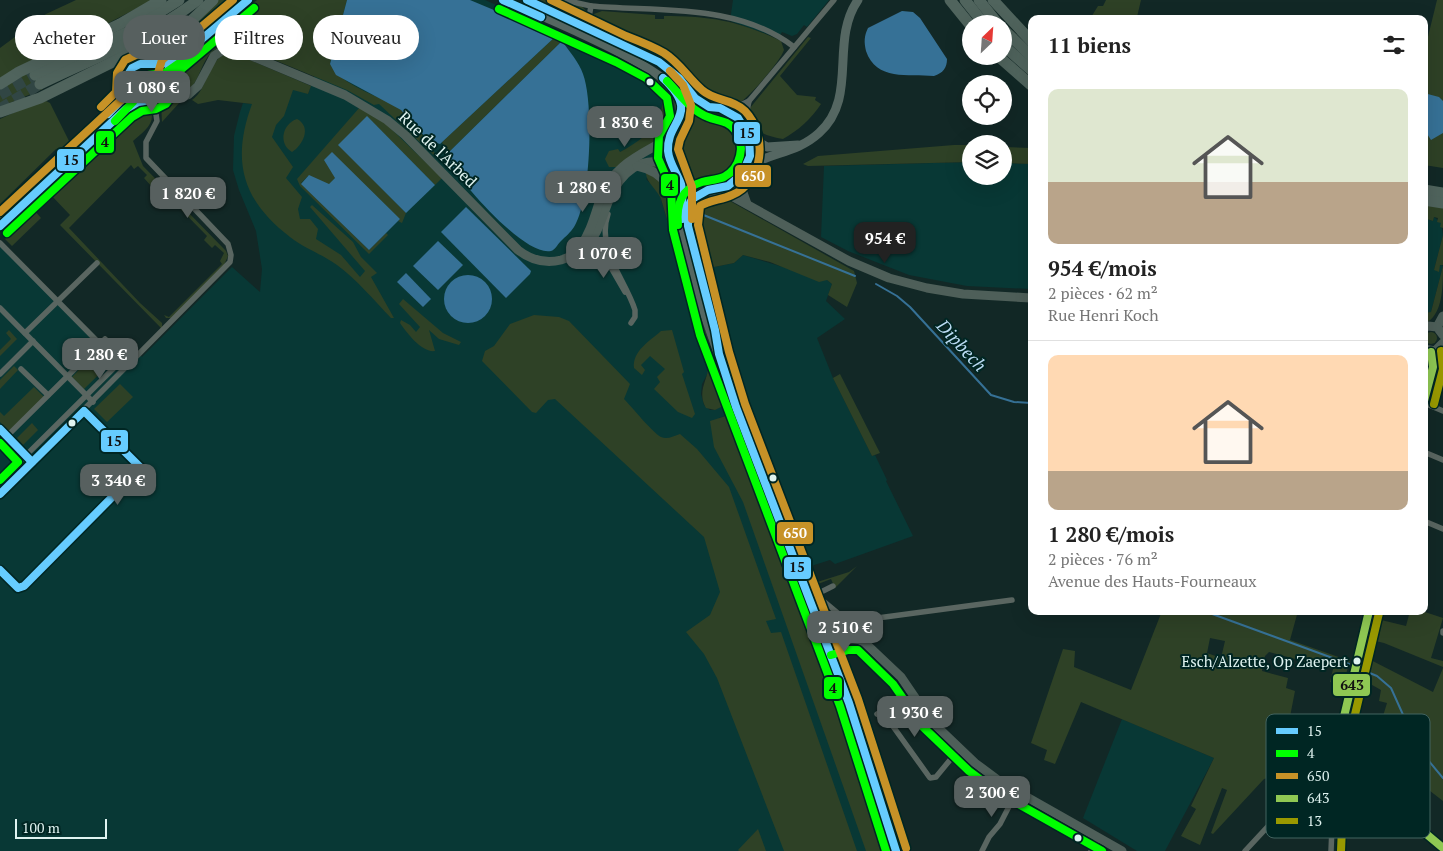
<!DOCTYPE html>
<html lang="fr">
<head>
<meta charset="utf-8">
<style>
	body { margin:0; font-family:"PT Serif",serif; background:#f6f6f6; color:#222; height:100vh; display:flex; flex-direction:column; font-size:19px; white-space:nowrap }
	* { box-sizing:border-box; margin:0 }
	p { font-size:16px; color:#767676 }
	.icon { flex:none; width:28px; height:28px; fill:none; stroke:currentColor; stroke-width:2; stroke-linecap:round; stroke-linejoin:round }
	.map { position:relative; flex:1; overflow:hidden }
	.details { position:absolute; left:1028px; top:15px; width:400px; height:600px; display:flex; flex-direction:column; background:#fff; border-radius:10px; box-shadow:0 5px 20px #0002 }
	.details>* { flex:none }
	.top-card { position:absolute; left:15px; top:15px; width:475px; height:45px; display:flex; gap:10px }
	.needle { width:32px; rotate:25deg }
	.controls { position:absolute; left:962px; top:15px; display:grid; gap:10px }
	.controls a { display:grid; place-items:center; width:50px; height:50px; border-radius:50%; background:#fff; box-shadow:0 5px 20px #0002; font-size:25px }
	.scale { position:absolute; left:15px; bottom:12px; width:92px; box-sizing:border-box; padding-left:5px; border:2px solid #dff3f0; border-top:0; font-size:14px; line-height:18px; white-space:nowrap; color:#dff3f0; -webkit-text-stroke:4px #002623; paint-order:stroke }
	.price { position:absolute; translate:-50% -42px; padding:0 11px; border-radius:10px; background:#57605f; color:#fff; font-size:16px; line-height:32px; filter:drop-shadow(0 1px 2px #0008) }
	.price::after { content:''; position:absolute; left:50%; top:30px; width:15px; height:11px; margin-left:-8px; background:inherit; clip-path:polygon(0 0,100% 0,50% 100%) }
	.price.selected { background:#222; color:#fff }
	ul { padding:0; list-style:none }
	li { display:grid; align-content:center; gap:10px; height:265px; padding:0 20px }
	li+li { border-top:1px solid #e0e0e0 }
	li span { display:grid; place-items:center; height:155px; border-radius:10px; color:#555 }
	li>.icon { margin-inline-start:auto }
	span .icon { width:90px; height:90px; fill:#fffc; stroke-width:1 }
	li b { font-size:21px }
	h2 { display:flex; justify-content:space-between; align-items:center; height:60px; padding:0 20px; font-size:21px }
	.tag { padding:0 18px; border-radius:22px; background:#fff; box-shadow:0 5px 20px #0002; font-size:18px; line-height:45px }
	.tag.selected { background:#57605f; color:#fff }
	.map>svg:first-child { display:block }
</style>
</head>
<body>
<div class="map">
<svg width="1443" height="851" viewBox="0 0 1443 851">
	<rect width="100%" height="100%" fill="#122826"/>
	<g fill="#083835">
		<polygon points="340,0 485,0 625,62 638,71 638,73 645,77 647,75 662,86 663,107 652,129 643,140 620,152 606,155 662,146 668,172 661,167 646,179 658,191 661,199 708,358 709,371 702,384 701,394 704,405 710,410 715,410 725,404 729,415 719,418 871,851 0,851 0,243 102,346 106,342 129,365 140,355 142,357 232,267 260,292 262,269 256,231 239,190 233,170 234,136 240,112 243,103 252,104 290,84 308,94"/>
		<polygon points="733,0 829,0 807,27 804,25 797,34 792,36 782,32 778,38 730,21"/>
		<polygon points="971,162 971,176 1004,176 1004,163 1031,164 1031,289 967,286 909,275 848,251 821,237 824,166"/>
		<polygon points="1434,217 1441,223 1443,235 1434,270 1441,265 1443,266 1431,312 1425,313 1424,218 1433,221"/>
		<polygon points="743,255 827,280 832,284 826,301 845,319 817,338 833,378 872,456 875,455 887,480 886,481 913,536 835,564 830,560 808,567 734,373 704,269 734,263"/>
		<polygon points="1122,719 1214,758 1165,851 1137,851 1083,818"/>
	</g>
	<g fill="#2e4126" fill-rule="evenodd">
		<polygon points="76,0 153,0 0,79 0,48 46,14"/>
		<polygon points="216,0 237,0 220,14 209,19 187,38 176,46 162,48 149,59 143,53"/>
		<path d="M257,0H347L330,63C343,88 378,94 400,109C417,121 425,142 438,157H445L450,164L444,165L379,104L374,105L347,90L238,45C192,40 208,95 178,90L172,80L176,68Z"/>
		<path d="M534,0H554L580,5L591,15L602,11L655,15V19H664V16C711,16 739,21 781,41L784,50C781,60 749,98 739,103C729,106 714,102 704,100L625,42L626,37L607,29L605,33L594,28L588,20L583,22Z"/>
		<polygon points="1106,0 1141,0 1137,17 1142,19 1090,19 1098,6 1103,6"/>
		<polygon points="1437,0 1443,0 1443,168 1424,165 1424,53"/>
		<polygon points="556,36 562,41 447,154 442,142"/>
		<path d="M808,37L811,38L780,76L797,95L816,97L815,100L821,104C811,119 799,130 783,139C764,136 748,130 750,108Z"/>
		<path d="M225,54L245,58L311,86L308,94L293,90L284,116L276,125L272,137L293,167L286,178L302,197L298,209L300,219H310L318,229L316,239L341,255L360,277L365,271L310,207L312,205L353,242L361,257L377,273L371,277L394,318H391C374,300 357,280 337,265C320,253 307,250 290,237C242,200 231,161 252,104L218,100L198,104L192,100C208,89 206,63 225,54Z"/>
		<polygon points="148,69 154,71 133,90 132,86"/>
		<polygon points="33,70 43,89 0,107 0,92 6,85"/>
		<polygon points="155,72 158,75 136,93 134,91"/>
		<path d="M654,77L671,93L675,104L674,115L664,136L619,167H609L605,159L609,151L618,149L620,152C648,137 667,121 662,86L652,79Z"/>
		<polygon points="172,100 180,102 162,122 161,104"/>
		<polygon points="46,101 50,103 70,143 60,153 56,149 0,204 0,119 24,108"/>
		<polygon points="360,107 385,123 442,178 435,185 367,117 339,145 406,213 402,223 398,221 400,219 335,178 329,185 308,176 301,183 369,250 386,233 388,235 369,254 300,186 297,179"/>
		<path d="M150,109C157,123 143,132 133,141L143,166L226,251L228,256L224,265L172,318H166L164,315L169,317L222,264L220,261L224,253L215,245L212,248L204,240L207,236L156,184L152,187L144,178L147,175L138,166L134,169L131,165L69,228L140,303L162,323V329L60,225L70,215L50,194L131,115L138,110Z"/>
		<circle cx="709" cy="148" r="35"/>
		<path d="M297,119C312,127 303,145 292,152C278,144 282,124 297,119Z"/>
		<polygon points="954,145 971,145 971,162 808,166 803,164 818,156"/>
		<polygon points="1004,147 1031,148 1031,164 1004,163"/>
		<path d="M649,165L662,167L675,180L689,274L725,398L723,406L715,410L706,408C695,389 712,377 708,358L661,199C656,187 639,178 649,165Z"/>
		<path d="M721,196L854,271L857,283L847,307L828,295L832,284L827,280L819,282L770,262L743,255L734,263L704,269L693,225L695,217L692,216C696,200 707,198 721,196Z"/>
		<polygon points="1424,204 1443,207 1443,228 1440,227 1441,223 1437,222 1438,218 1434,217 1433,221 1424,218"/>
		<polygon points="34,210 41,218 12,246 5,239"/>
		<polygon points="1443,235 1443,265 1440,265 1439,272 1434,270"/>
		<path d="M1443,266C1443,287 1443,316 1424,324V313L1431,312Z"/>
		<path d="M403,299L443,333L461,342L459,345L439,339L429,330L435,351C422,353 407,333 400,323L401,320L410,325L416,332L420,327L399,304Z"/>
		<path d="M534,315L559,317L569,321L630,384L624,399C631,406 653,433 661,437C667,440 674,436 680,434L697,449L729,487L776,619L766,621L771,633L781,632L857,851H784L717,678L704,654L686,632L710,615L720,592L704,537L555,399L548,400L536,413L532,412L482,361L485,351L494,346L510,324Z"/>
		<polygon points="9,330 17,339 0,356 0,350 11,339 6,333"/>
		<path d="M672,330L684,372L682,374L695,414L692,418L678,412L654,389L660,382L657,377L665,369L650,356L641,365L645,370L642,375L634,368C632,351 650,341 661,331Z"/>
		<circle cx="1431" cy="338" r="6"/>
		<polygon points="106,342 119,355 84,389 72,377"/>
		<polygon points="14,366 18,370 0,389 0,380"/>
		<polygon points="840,374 880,453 872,456 833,378"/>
		<polygon points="120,384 133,397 107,422 94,409"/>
		<polygon points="34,387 44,397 9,431 0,422 0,412 4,416"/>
		<polygon points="729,415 758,477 843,703 890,851 866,851 743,502 714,447 710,421"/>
		<polygon points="32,423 38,430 23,445 17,438"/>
		<polygon points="754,429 772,474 764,464 751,430"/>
		<polygon points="779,494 801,551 798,552 783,513"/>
		<path d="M857,566L835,588L831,579L818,584L819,588L817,589L823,602L821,605L844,628L847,625L853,630L852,635C842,638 835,638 829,629L811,584L849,572Z"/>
		<path d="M1162,611H1298L1290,640L1350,661L1346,674L1343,673L1340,685L1330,682L1333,669L1269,652L1265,656L1262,671L1288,678L1286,688L1295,691L1288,727L1314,733L1316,737L1312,761L1318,763L1312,769L1307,768L1264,779L1213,834L1211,833L1227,790L1222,788L1200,845L1181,836L1196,809L1191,806L1214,758L1081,702L1055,764L1044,760L1047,750L1031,743L1063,649L1075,651L1074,667L1131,690ZM1210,638L1225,641L1221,658L1207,653Z"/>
		<polygon points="1410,611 1422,611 1443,618 1431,658 1443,661 1443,667 1384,643 1367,639 1373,618 1406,626"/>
		<polygon points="1363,656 1433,692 1443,668 1443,801 1371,745 1376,739 1387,703 1379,701 1381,690 1358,677"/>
		<polygon points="758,829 766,851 739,851 738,850"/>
	</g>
	<g fill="#367196">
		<polygon points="347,0 470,0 556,36 440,144 428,140 401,110 336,75 330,64"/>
		<path d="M902,11L913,12L920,18L947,59C947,68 943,73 934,76C908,74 876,81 866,51C864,42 864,36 868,28Z"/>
		<path d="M562,41C569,51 579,62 583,74C594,103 591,201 574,227C571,232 565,237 561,241C557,245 555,250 551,251C524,257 459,180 446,158L447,154Z"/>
		<polygon points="1424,93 1439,97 1443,101 1443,133 1431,140 1424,129"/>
		<polygon points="367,116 435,185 406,213 338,145"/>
		<polygon points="332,152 400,219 369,250 301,184 309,175 329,184 335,178 324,160"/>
		<polygon points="466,207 531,271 530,274 506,298 441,232"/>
		<polygon points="438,241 463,265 438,290 413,266"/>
		<polygon points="406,273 431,299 423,307 397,282"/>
		<circle cx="468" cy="299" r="24"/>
	</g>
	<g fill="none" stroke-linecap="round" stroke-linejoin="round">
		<g stroke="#367196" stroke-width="2">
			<polyline points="701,214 855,276"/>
			<polyline points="876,284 897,296 910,307 991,395 1014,402 1031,403"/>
			<polyline points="1204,611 1349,664"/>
			<polyline points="1360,669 1377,676 1391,688 1418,748 1443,778"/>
		</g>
		<g stroke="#314644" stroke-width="11" stroke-dasharray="11 5.5" stroke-linecap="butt">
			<polyline points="0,95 35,75"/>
			<polyline points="0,109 40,84"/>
		</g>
		<g stroke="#5a6661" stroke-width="5.5">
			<polyline points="564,0 591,6 587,28"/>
			<path d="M591,6C659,12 737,3 794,47"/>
			<polyline points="720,108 736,107 749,101 834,0"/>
			<polyline points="744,126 749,101"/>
			<path d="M608,214C596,249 625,279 635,310V317L631,323"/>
			<polyline points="591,239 602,252 625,292"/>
			<polyline points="0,243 100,344 105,339 130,364"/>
			<polyline points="0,308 93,402"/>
			<polyline points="25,333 97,263"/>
			<polyline points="1433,367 1443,371"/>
			<polyline points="21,369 48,395"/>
			<polyline points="0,374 33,341"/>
			<polyline points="1424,401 1433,367 1431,352"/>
			<polyline points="1424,403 1443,411"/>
			<polyline points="0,429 32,462"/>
			<polyline points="0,443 100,344"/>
			<polyline points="1424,452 1443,460"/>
			<polyline points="0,481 124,358"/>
			<polyline points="0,494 230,262 231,255 228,244 146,158 146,142 157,121 154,101"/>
			<polyline points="1424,521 1443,529"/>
			<polyline points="0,570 18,588 24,586 141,468 84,411"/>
			<polyline points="833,586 819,593 821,599 857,629"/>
			<polyline points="1443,631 1443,633"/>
			<polyline points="857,638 857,629 870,619 1012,600"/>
			<polyline points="877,714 882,711 930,778 936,777 959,749"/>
			<circle cx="1332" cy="769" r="10"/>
			<polyline points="1334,759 1369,611"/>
			<polyline points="1342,772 1363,781 1443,848"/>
			<polyline points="982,851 989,837 1000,824 1017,791"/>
			<polyline points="1091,851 1099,837"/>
			<polyline points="1245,851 1313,778 1322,773"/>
			<polyline points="1331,851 1334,779"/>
		</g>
		<g stroke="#4e5f59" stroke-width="9">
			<circle cx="145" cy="83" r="20"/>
			<polyline points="164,76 175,61 248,0"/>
			<path d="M160,96L188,95L198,86L214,56L223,50L229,49L247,54L345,95L387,120L405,135L518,250C531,260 545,264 561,260C571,257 584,250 590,242C600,230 603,214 609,200C620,173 642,153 671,166"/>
			<path d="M637,166C666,172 675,192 679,220"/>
			<polyline points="742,174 740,184 747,204"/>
			<polyline points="719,189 849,261 889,278 927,288 963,294 1031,298"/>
			<polyline points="0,214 2,216 10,210 121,103 127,90"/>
			<polyline points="0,225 15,215 99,132 138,101"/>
			<path d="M580,247C591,232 595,214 601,197C614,164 641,155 669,138"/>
			<polyline points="1437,327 1443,316"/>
			<polyline points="1424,328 1428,326 1437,327 1443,335"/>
			<polyline points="1424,349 1435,351 1443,343"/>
			<path d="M828,646C840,642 852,635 864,642L901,677L931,721L975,763L1002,783L1122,851"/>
		</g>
		<g stroke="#556762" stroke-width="9">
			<path d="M503,0C536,13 661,65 676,92C681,100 680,110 680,119"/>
			<polyline points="527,0 659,62 679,78 695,98 709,107"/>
			<circle cx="709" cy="149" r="42"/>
			<polyline points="749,136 767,147 798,145"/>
			<path d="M746,168C769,152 796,154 819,133C859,97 829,42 858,0"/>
			<path d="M677,175C683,192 680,209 683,227C688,262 699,299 711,333C771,506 844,675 896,851"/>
			<path d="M687,222C686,206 692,197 707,190"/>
		</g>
		<g stroke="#50645d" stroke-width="11">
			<polyline points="950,0 971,26"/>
			<polyline points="965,0 984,24"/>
			<polyline points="979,0 998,24"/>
			<polyline points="993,0 1031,41"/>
			<polyline points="1004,30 1031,56"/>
			<polyline points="1004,46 1031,70"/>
			<polyline points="998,56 1031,85"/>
			<polyline points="35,75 128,32 179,0"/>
			<polyline points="0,84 19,72 120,24 161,0"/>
			<path d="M40,84C94,58 150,37 198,0"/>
			<polyline points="0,112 40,98 157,40 192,20 213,0"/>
			<polyline points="1424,190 1443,193"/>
			<polyline points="1424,200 1443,203"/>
		</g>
		<g stroke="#002623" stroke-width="11">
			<g id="bus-1">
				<polyline points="503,0 541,17"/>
				<polyline points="527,0 659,62 679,78 695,98 709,107 720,108 738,118 749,136 750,156 742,174 728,186 708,190 692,199 688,207 688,226 715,330 719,354 736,407 849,703 896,851"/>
				<path d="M663,78C702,115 666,120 668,151C669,163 677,173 681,184C684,195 681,207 682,219"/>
				<polyline points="108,114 124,97 127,76 132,68 140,64 162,64 181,50"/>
				<polyline points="0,226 126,109 138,102 151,100 160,96 164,90 169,67 248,0"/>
				<polyline points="0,429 32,462"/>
				<polyline points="0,494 84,411 141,468 24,586 18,588 0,570"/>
			</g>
		</g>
		<g stroke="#002623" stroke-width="11">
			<g id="bus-2">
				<polyline points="499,9 616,62 646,78 667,98 670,116 659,136 658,158 671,188 673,230 700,335 840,706 886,851"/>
				<path d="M667,81C680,94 690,110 708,117C717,121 728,120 735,130C746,145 741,168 724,177C717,180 709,180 702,182C681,188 676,206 678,225"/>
				<polyline points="115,121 133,102 139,76 165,73 188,57"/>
				<polyline points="7,233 132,117 142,111 156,109 166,104 174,93 177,73 254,8"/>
				<polyline points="0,443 18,462 0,480"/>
				<polyline points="831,655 848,650 858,650 893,684 923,727 969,771 997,792 1102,851"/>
			</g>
		</g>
		<g stroke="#002623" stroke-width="11">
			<g id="bus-3">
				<path d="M551,0C576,12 601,24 626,36C639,41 652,46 664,53C680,63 688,78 702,90C714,101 733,99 745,111C768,135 764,182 732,195C721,200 710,200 700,206L698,225L729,352L745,404L858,699L906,848"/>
				<polyline points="670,71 683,85 691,105 689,121 680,140 678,149 692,187 692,219"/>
				<polyline points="101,107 116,92 117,73 125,60 138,54 159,54 174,43"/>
				<polyline points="0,212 120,101 135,92 153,89 162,60 233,0"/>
			</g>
		</g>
		<g stroke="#002623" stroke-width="11">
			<g id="bus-4">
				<polyline points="1424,401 1433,367 1431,352"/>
				<polyline points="1334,759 1369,611"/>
				<polyline points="1342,772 1363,781 1443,848"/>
			</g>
		</g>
		<g stroke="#002623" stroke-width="11">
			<g id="bus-5">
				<polyline points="1434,404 1443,369 1441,351"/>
				<polyline points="1344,761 1379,613"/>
				<polyline points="1341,851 1344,779"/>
			</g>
		</g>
		<use href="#bus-1" stroke="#6cf" stroke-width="8"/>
		<use href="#bus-2" stroke="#0f0" stroke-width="8"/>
		<use href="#bus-3" stroke="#c79227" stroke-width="8"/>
		<use href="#bus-4" stroke="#8fc853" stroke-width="8"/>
		<use href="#bus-5" stroke="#990" stroke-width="8"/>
	</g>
	<g fill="#dff3f0" stroke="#002623" stroke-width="2">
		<circle cx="650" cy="82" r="4.5"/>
		<circle cx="72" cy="423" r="4.5"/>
		<circle cx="773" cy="478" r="4.5"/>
		<circle cx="1357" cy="661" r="4.5"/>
		<circle cx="1078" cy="838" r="4.5"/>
	</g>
	<g text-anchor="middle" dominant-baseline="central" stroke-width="4" stroke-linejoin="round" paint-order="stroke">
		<g font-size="15" fill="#dff3f0" stroke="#002623" text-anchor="end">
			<text x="1348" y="661">Esch/Alzette, Op Zaepert</text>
		</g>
		<g font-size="16" fill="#dff3f0" stroke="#002623">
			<text transform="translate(438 149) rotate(44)">Rue de l'Arbed</text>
		</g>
		<g font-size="18" font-style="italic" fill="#badbf3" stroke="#002623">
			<text transform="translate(962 345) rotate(47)">Dipbech</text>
		</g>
	</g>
	<rect x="1266" y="714" width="164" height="124" rx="8" fill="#002623" stroke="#436460" stroke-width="1"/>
	<rect x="1276" y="728" width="22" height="6" fill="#6cf"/>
	<rect x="1276" y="750" width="22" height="7" fill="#0f0"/>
	<rect x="1276" y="773" width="22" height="6" fill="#c79227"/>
	<rect x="1276" y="795" width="22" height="7" fill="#8fc853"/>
	<rect x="1276" y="818" width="22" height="6" fill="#990"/>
	<g font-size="14" fill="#dff3f0">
		<text x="1307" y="736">15</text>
		<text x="1307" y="758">4</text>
		<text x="1307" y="781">650</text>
		<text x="1307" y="803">643</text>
		<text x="1307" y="826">13</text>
	</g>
	<g stroke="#002623" stroke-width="2">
		<rect x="733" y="121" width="28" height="24" rx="5" fill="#6cf"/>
		<rect x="95" y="130" width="20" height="24" rx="5" fill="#0f0"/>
		<rect x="56" y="148" width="29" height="24" rx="5" fill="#6cf"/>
		<rect x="734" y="164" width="38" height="24" rx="5" fill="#c79227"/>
		<rect x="660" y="173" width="19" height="24" rx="5" fill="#0f0"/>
		<rect x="100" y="429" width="29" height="24" rx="5" fill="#6cf"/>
		<rect x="776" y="521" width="38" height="24" rx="5" fill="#c79227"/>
		<rect x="783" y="556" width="29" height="24" rx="5" fill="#6cf"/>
		<rect x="1332" y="673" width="39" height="24" rx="5" fill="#8fc853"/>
		<rect x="823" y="676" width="20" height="24" rx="5" fill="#0f0"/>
	</g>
	<g font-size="14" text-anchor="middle" font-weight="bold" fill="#fff">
		<text x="753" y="181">650</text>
		<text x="795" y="538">650</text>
	</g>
	<g font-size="14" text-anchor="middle" font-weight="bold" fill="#111">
		<text x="747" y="138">15</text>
		<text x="105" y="147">4</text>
		<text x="71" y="165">15</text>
		<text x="670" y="190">4</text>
		<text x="114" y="446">15</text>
		<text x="797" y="572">15</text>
		<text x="1352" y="690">643</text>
		<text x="833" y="693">4</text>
	</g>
</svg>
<div class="controls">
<a><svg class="needle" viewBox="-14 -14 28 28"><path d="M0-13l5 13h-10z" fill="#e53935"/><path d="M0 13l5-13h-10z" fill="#767676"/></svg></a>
<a><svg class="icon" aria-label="locate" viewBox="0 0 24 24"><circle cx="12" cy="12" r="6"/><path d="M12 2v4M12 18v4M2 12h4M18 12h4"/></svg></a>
<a><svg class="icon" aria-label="layers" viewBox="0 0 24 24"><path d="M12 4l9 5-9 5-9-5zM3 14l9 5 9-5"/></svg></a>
</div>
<div class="scale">100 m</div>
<b class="price" style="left:152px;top:113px">1 080 €</b>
<b class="price" style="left:625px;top:148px">1 830 €</b>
<b class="price" style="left:583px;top:213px">1 280 €</b>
<b class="price" style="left:188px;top:219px">1 820 €</b>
<b class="price selected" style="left:885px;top:264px">954 €</b>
<b class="price" style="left:604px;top:279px">1 070 €</b>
<b class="price" style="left:100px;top:380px">1 280 €</b>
<b class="price" style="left:118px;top:506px">3 340 €</b>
<b class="price" style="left:845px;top:653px">2 510 €</b>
<b class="price" style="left:915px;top:738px">1 930 €</b>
<b class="price" style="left:992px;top:818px">2 300 €</b>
<div class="top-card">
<a class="tag">Acheter</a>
<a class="tag selected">Louer</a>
<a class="tag">Filtres</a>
<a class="tag">Nouveau</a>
</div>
<section class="details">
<h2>11 biens<svg class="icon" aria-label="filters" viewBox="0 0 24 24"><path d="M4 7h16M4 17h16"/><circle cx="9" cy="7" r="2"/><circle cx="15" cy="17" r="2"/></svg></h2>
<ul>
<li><span style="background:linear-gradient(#dfe7d0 60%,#b9a48a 0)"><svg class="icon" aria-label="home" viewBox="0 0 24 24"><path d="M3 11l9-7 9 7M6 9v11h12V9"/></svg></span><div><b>954 €/mois</b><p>2 pièces · 62 m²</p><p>Rue Henri Koch</p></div></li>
<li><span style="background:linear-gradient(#ffd9b3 75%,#b9a48a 0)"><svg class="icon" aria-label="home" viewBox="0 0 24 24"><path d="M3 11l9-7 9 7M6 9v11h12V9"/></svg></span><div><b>1 280 €/mois</b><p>2 pièces · 76 m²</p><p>Avenue des Hauts-Fourneaux</p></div></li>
</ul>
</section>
</div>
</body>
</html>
